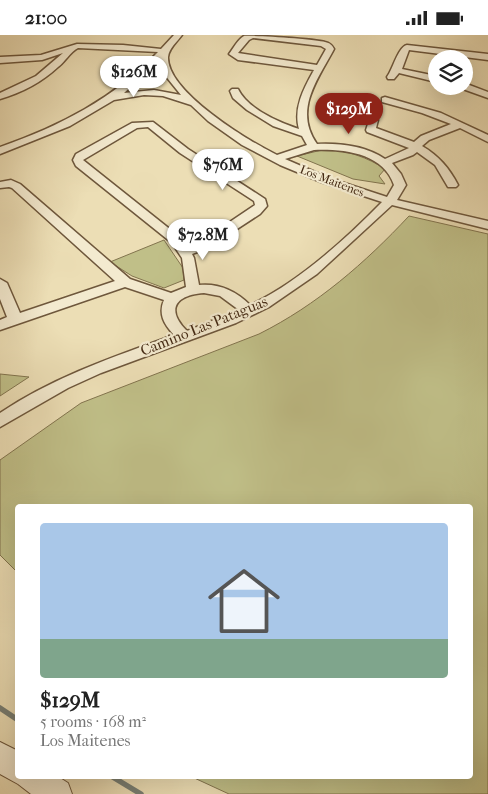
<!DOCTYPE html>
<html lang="en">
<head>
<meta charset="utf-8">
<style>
	body { margin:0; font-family:"IM FELL French Canon",serif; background:#f6f6f6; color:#222; height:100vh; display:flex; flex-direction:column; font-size:19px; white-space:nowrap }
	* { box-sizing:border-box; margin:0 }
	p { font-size:16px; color:#767676 }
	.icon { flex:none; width:28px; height:28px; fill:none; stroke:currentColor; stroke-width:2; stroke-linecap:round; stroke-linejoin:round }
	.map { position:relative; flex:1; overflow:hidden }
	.panel { position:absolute; left:15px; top:469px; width:458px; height:275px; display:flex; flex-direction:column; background:#fff; border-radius:5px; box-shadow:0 5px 20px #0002 }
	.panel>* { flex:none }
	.buttons { position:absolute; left:428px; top:15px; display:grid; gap:10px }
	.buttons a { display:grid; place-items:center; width:45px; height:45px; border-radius:50%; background:#fff; box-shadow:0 5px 20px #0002; font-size:25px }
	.price { position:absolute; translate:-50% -42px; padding:0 11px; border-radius:18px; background:#fff; color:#222; font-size:16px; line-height:32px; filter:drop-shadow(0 1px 2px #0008) }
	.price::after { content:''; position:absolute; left:50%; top:30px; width:15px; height:11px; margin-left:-8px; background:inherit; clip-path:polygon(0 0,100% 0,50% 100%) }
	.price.on { background:#8f2418; color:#fff }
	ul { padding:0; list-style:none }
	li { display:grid; align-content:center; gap:10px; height:265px; padding:0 25px }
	li span { display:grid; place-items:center; height:155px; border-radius:5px; color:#555 }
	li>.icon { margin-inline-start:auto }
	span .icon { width:90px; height:90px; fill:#fffc; stroke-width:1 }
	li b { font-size:21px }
	.status { display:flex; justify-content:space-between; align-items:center; height:35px; padding:0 25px; background:#fff; direction:ltr }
	.status svg { height:14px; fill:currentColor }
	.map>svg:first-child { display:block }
</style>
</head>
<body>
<div class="status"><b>21:00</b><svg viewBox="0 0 49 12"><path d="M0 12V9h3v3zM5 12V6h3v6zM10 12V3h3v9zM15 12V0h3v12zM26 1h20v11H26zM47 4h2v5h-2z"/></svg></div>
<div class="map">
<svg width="488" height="759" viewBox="0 0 488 759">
	<rect width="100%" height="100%" fill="#ecdeb5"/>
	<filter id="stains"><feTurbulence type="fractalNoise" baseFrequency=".004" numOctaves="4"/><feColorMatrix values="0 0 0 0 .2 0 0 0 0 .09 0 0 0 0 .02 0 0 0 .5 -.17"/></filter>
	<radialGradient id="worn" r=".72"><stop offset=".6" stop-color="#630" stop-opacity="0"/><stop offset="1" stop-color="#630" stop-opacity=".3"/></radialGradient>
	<g fill="#c0bf88" stroke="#82744e">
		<path d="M326,114C348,116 367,122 385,134L379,141L385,149L353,144L297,121Z"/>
		<path d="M409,181L488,199V759H229L190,741H470V471H18L17,537L0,520V425L81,368L259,299C317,270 365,228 409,181Z"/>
		<polygon points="164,205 183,233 184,245 164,253 132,241 110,227"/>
		<polygon points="0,339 29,342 0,361"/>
	</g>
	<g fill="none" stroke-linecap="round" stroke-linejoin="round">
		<g stroke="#798076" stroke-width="5.5">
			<polyline points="0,673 18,685"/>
			<polyline points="111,741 141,759"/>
		</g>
		<g stroke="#6e573c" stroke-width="3">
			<g id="minor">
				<path d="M174,0H182C177,7 169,13 168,22C167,57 249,106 277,120L307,110L302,101L273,91L247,75L233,63L230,56L232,54H238C248,74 278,87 299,94C293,73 304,53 314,35L238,25L229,19C233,14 238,4 244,1C251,0 316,4 325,7C330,8 332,10 334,14C318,44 293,75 317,109C339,108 366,111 385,124L409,113L367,97L366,95L370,83L373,82L378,85L376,93L414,107L421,101L451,89L422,78L382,67V63L385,62L441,78L488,100V107L460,93L429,105L422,111C439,121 449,133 458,150L456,152H448L435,130L417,117L413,120L392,128L401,139L406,150L397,165L488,186V194L392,170L317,239L269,272L236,288L101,338L68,353L0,392V378C54,342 113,322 174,300C164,289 158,279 164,265L125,252L0,295V285L7,282L0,264V244L7,248L20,278L115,246L12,153L9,152L0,153V147L11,145L20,149L130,244L171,258L186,252L182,223L172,208L76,131L73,125L76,119L132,88L153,87L188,114L265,164L267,171L260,179L208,213L192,219L194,223L199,250C219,248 236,256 250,270C296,249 346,204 382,167L321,147L280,130L242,110L208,86L191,70L163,61L144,60L114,65L70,91L0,119V112C60,91 113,64 158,17L78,13C70,17 65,27 58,32C42,47 21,58 0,64V58L36,41L63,18L42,25L0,28V22L41,20L77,9L123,10L161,14ZM253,3L321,11L326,14L317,30L238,18L249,5ZM160,25L164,39L181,60L154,55L124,58ZM148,92L180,118L254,166L255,170L200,207L187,212L181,203L83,125L137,93ZM314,115C344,114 383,118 394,150L387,162L329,143L285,124ZM204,258L220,261L239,275L187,296C165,274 176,260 204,258Z"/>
				<path d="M407,10L488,19V25L409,15L402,34L436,41V47L399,38L394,44H388L387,42C393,34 398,12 407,10Z"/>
				<polygon points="464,48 488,57 488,63 460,53 459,51 464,51"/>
			</g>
		</g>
		<g stroke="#6e573c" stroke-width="2">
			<polygon id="tertiary" points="0,707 18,716 18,741 57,741 68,748 72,759 31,759 18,749 0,739"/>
		</g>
		<use href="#minor" fill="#f3eacf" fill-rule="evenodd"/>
		<use href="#tertiary" fill="#f3eacf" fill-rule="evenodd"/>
	</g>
	<g text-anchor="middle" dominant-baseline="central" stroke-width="4.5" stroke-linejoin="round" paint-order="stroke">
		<g font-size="12" fill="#442a14" stroke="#f3eacf">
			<text transform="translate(332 146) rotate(21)">Los Maitenes</text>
		</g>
		<g font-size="15" fill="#442a14" stroke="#f3eacf">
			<text transform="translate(204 291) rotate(-22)">Camino Las Pataguas</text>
		</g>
	</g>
	<rect width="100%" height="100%" filter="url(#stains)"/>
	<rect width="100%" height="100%" fill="url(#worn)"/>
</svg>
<div class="buttons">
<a><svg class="icon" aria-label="layers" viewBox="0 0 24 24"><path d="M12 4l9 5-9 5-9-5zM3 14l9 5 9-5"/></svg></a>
</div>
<b class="price" style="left:134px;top:63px">$126M</b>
<b class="price on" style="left:349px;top:100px">$129M</b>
<b class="price" style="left:223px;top:156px">$76M</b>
<b class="price" style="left:203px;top:226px">$72.8M</b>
<section class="panel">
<ul>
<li><span style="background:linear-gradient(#a9c7e8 75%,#7fa58c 0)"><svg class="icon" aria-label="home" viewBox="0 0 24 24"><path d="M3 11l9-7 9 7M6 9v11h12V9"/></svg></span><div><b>$129M</b><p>5 rooms · 168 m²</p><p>Los Maitenes</p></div></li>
</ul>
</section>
</div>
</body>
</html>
